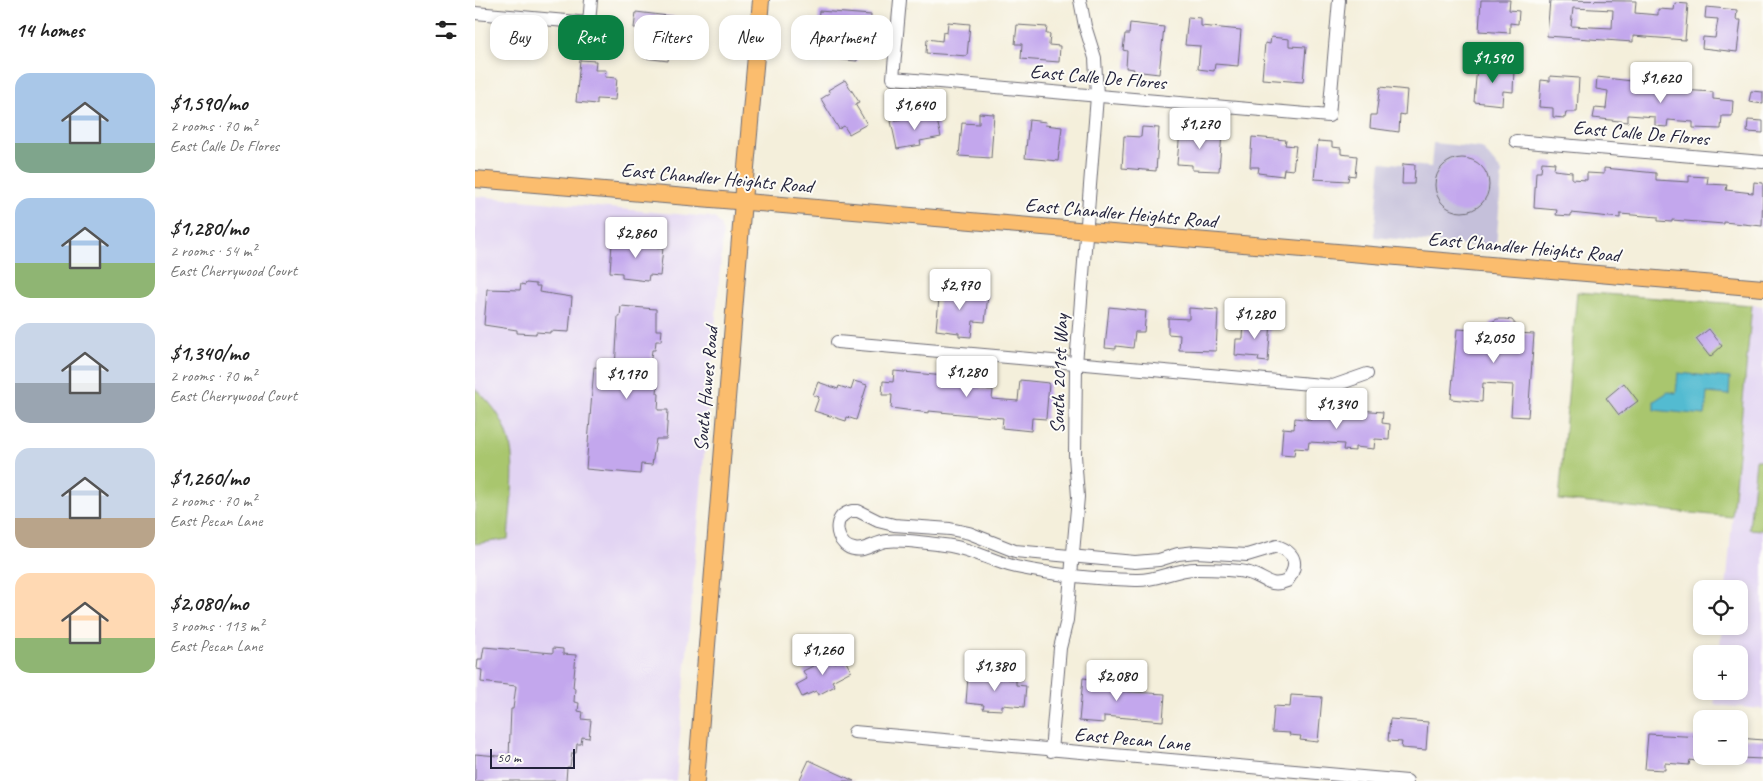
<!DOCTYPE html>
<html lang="en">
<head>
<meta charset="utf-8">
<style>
	body { margin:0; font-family:Caveat,sans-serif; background:#f6f6f6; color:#222; height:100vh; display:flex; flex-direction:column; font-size:19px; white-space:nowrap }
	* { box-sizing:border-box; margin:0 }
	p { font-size:16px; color:#767676 }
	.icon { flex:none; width:28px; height:28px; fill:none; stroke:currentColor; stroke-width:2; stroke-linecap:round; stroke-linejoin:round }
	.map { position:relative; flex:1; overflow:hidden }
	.sheet { display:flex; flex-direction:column; background:#fff; width:475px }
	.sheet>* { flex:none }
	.guide { position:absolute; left:15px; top:15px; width:475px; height:45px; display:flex; gap:10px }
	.controls { position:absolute; left:1218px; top:580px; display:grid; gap:10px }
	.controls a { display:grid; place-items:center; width:55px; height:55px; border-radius:10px; background:#fff; box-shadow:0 2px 8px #0003; font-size:25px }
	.scale { position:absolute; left:15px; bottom:12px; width:85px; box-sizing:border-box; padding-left:5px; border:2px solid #22223b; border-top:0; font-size:14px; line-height:18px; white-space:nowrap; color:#22223b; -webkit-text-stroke:4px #fdfcf7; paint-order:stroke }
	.price { position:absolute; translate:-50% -42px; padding:0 11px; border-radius:5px; background:#fff; color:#222; font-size:16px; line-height:32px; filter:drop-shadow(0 1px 2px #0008) }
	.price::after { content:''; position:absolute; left:50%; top:30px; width:15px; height:11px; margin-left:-8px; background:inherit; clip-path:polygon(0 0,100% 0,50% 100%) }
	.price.active { background:#0b8043; color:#fff }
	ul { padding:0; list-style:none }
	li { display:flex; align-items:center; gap:15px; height:125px; padding:0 15px }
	li span { display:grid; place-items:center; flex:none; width:140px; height:100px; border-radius:15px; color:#555 }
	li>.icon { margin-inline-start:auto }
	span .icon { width:60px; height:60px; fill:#fffc; stroke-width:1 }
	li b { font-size:21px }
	h2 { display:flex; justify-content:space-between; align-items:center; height:60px; padding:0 15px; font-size:21px }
	.pill { padding:0 18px; border-radius:15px; background:#fff; box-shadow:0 2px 8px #0003; font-size:18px; line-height:45px }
	.pill.active { background:#0b8043; color:#fff }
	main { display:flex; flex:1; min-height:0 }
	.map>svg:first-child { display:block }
</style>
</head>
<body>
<main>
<section class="sheet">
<h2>14 homes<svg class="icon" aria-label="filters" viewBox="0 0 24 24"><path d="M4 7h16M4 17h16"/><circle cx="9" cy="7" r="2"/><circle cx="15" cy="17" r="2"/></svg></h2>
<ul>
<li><span style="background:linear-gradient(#a9c7e8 70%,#7fa58c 0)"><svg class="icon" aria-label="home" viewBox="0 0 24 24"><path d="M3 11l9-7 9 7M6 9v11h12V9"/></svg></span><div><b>$1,590/mo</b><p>2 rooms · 70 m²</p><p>East Calle De Flores</p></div></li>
<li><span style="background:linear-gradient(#a9c7e8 65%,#8fb573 0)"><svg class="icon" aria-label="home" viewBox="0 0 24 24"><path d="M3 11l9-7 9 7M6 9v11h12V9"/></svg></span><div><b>$1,280/mo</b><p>2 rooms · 54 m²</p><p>East Cherrywood Court</p></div></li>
<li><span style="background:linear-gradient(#c9d6e8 60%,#9aa5b1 0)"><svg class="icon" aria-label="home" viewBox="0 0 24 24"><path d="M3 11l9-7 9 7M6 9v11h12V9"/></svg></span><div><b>$1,340/mo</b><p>2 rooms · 70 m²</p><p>East Cherrywood Court</p></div></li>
<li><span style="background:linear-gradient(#c9d6e8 70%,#b9a48a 0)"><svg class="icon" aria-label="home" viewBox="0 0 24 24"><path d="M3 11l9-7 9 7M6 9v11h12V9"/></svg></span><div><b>$1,260/mo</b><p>2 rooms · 70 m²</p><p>East Pecan Lane</p></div></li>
<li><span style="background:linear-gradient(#ffd9b3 65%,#8fb573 0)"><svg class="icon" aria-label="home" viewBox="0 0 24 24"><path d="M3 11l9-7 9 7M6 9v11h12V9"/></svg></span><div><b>$2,080/mo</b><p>3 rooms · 113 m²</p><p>East Pecan Lane</p></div></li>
</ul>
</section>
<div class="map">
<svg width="1288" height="781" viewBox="0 0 1288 781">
	<rect width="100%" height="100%" fill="#fdfcf7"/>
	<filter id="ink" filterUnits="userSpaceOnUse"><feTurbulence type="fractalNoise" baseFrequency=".02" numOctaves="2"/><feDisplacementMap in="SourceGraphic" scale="10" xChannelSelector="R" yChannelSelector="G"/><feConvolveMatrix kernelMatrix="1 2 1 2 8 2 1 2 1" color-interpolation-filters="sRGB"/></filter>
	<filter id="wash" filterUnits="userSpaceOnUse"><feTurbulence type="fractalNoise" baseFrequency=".0096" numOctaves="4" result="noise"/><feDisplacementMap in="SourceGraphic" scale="20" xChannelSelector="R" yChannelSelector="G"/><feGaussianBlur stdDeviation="1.12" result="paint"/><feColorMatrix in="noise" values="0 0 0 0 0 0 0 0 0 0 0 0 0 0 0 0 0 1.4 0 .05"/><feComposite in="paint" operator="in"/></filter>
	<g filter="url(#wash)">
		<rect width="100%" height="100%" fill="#f4efdb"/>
		<g fill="#e2d4f3">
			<polygon points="0,196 235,217 241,219 246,226 248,235 201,781 0,781"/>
			<polygon points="1277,305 1288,306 1288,709 1239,705 1241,691 1264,691 1264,654 1244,654 1247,626 1264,626 1264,589 1251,589"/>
		</g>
		<polygon fill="#c5c0da" points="958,143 1007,148 1027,172 1021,248 899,237 906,162 956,167"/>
		<g fill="#a9c66e" stroke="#667454">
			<polygon points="1102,292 1277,305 1257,517 1084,500"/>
			<path d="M0,389C51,431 37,480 33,539L0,544Z"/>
			<polygon points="1281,460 1288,460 1288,530 1274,529"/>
		</g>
		<polygon fill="#53bbd1" stroke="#3a6e86" points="1203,373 1255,378 1254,395 1232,393 1230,415 1179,410 1179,401 1193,392 1201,393"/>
		<g id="blocks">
			<g fill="#c3a7ed" fill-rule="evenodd">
				<polygon points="1006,0 1035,0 1034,10 1044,11 1043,24 1035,23 1035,33 1004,31"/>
				<path d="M1075,0L1161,1L1160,13L1183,15V9L1199,10L1200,3L1213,4L1210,40L1158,36V42L1072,36ZM1098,8L1138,10L1137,28L1096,26Z"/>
				<polygon points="1231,7 1262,10 1261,20 1266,20 1262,52 1227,48 1228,37 1240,38 1243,19 1230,18"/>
				<polygon points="344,11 396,15 395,31 387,30 386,43 383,43 382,61 359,59 360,34 342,33"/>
				<polygon points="161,12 202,17 201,28 205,28 201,54 194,53 193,61 169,58 172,29 159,28"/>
				<polygon points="713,17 726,18 726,26 766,30 763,66 740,64 739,71 723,69 725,46 710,45"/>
				<polygon points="473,22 495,24 492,56 451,53 452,39 467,41 468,32 472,33"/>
				<polygon points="655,23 689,27 684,74 658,71 659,69 651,68 652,51 648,50 650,34 654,34"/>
				<polygon points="542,25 572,27 571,34 575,34 574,45 585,46 584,62 546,59 547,44 540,44"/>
				<polygon points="796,37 814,39 814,46 831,47 828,82 787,79 790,43 795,44"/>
				<polygon points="105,60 121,61 120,70 131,70 130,77 142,78 140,100 122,99 122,104 101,102"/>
				<polygon points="1002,66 1039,69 1038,92 1028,91 1027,105 999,102"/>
				<polygon points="1075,76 1104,78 1102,112 1091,112 1090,118 1078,117 1078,108 1064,107 1066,80 1075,81"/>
				<polygon points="1122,77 1157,81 1157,83 1206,87 1206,90 1238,92 1238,99 1258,101 1257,116 1247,116 1246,129 1218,128 1218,122 1193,120 1192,127 1180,126 1180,117 1153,115 1153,122 1118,118 1120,108 1131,109 1133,91 1121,89"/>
				<polygon points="370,80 384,102 380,104 392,124 374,134 369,126 364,129 346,99 355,93 353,90"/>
				<polygon points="905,87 932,90 930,115 925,114 924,132 895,128 896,115 901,115"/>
				<polygon points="1276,91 1288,92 1288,104 1274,102"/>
				<polygon points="504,113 519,114 516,158 484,156 487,123 504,124"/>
				<polygon points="447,115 448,119 461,116 466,137 445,141 446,145 422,149 416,121"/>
				<polygon points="554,120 571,122 570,125 587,127 583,161 550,158"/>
				<polygon points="1273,120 1288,121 1288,133 1272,132"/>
				<polygon points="667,127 684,128 681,171 647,168 649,136 666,137"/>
				<polygon points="705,131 747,133 744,171 717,170 717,165 702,164"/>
				<polygon points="777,137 811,140 810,145 821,146 818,170 809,169 808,176 783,173 784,167 775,167"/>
				<polygon points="843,141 857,142 857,147 866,148 866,154 882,156 880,176 874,175 873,181 839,179"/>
				<circle cx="987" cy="185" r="27"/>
				<polygon points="1067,162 1080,163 1079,170 1097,172 1097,179 1112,180 1112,173 1129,174 1129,168 1181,173 1181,180 1214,182 1214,176 1233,177 1232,184 1252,185 1251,190 1278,193 1279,182 1288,183 1287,226 1249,222 1249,224 1197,220 1197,222 1183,221 1183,217 1145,214 1145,218 1096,213 1096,216 1081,215 1082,210 1059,208 1061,172 1066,172"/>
				<polygon points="928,164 940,165 939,184 927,184"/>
				<polygon points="158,235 170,237 169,240 176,241 175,246 188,248 185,276 174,275 173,281 147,278 147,273 135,272 137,243 150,244 150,239 157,240"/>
				<polygon points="51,283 61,284 61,286 65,286 64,292 97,297 94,332 75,331 75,333 61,332 61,334 42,333 42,330 9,325 12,289 45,290 46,284 50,285"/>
				<polygon points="465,288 495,291 494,293 513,295 510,322 498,321 496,337 484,336 484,333 461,330"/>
				<polygon points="146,306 181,309 181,330 187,330 186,341 181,341 180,350 177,350 173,382 183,383 182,393 184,394 183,410 193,410 191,439 181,439 177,465 166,464 165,474 111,469 119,367 140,369 143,317 145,317"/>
				<polygon points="634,307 671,311 669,332 660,332 658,348 641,346 641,349 630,348"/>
				<polygon points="714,308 743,310 741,351 704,350 705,335 693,334 693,318 714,319"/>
				<polygon points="769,319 796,321 793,362 783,361 784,357 760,355 761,339 768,339"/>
				<polygon points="1022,319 1030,319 1037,320 1041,325 1041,333 1059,334 1053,417 1036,416 1038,385 1008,383 1007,402 976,399 982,329 1015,331 1015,323"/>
				<polygon points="1234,329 1247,346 1235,357 1221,339"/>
				<polygon points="419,371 469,376 507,378 506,389 518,390 517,399 543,401 545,380 574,383 571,419 557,418 556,431 527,428 528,418 454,411 454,413 416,408 417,395 407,395 408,381 418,382"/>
				<polygon points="379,381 392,385 381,420 372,417 371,421 339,411 344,397 338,395 343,382 363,389 364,386 376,390"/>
				<polygon points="1149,383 1163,401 1144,415 1131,398"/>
				<polygon points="850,407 908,412 907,423 915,424 914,440 900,439 899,449 880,447 880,451 868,450 869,444 834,442 833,449 820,448 819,456 806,455 808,428 819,429 820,418 836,420 836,416 849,417"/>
				<polygon points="9,647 78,653 78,648 88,649 88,654 101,655 98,688 100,688 99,702 104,703 103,711 108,712 107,719 116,720 114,738 107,737 106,744 102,744 101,753 97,753 95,767 92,767 91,781 0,781 0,754 34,757 36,709 38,709 41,686 6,682 7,670 2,669 3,659 7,659"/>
				<polygon points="356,657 359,663 369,658 376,671 357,681 360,686 343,695 341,691 327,697 321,685 332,679 328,671"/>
				<polygon points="519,673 534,674 533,679 541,680 541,685 551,686 549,707 527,705 527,710 508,709 509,705 491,703 493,676 519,678"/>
				<polygon points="617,675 644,677 643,691 690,694 688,721 629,716 629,723 604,721 608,678 617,679"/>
				<polygon points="816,695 847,697 843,742 825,740 826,736 814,735 815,733 797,732 799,706 815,707"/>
				<polygon points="915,719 953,722 951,750 926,748 927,742 913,741"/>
				<polygon points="1173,734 1226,737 1226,752 1221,751 1220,761 1215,760 1214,765 1190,763 1190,770 1170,769"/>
				<polygon points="1264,738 1288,740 1288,759 1264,758"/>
				<polygon points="334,760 379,781 324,781"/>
			</g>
		</g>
	</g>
	<g filter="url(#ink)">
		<use href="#blocks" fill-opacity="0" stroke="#6c6a73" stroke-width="1"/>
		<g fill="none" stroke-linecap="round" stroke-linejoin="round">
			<g stroke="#6c6a73" stroke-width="14">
				<g id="minor">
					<polyline points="425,0 418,78 854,116 864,0"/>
					<polyline points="0,13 114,23 116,0"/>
					<polyline points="1041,141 1288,162"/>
					<polyline points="362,342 858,386 892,374"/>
					<path d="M377,511H383L403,521L419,525L475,529L494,533L540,551L660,562L684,560L703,554L721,552L772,555L802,546C821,553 824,565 812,581C793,589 788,575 770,572C754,569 737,569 721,569C700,569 682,581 661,580C623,579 579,575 541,567C519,562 499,550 476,546C460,544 427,539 412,541C401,542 389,552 379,549C365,547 357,527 367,516C369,514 373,512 377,511Z"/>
					<polyline points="379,732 932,781"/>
					<polyline points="576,751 585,648 592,620 603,497 600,455 601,364 622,96 620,58 610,26 605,0"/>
				</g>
			</g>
			<g stroke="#6c6a73" stroke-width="18">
				<g id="major">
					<polyline points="0,179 1288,288"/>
					<polyline points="221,781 268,201 286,0"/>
				</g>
			</g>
			<use href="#minor" stroke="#fff" stroke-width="12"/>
			<use href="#major" stroke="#fbbd6e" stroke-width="16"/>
		</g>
	</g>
	<g text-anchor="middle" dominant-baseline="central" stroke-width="4" stroke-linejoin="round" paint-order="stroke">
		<g font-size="20" fill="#22223b" stroke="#fdfcf7">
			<text transform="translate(623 77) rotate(5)">East Calle De Flores</text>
			<text transform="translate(1166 133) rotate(5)">East Calle De Flores</text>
			<text transform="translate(242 178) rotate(5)">East Chandler Heights Road</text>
			<text transform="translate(646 213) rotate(5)">East Chandler Heights Road</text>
			<text transform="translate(1049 247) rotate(5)">East Chandler Heights Road</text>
			<text transform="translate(584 374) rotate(-88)">South 201st Way</text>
			<text transform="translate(231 389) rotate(-85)">South Hawes Road</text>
			<text transform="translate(657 739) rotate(5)">East Pecan Lane</text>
		</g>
	</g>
</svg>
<div class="controls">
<a><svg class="icon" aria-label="locate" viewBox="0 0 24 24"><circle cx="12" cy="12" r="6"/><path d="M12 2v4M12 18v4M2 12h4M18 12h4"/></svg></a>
<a>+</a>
<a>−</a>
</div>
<div class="scale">50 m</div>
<b class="price active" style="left:1018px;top:84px">$1,590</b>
<b class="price" style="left:1186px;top:104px">$1,620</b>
<b class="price" style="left:440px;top:131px">$1,640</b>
<b class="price" style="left:725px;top:150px">$1,270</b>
<b class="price" style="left:161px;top:259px">$2,860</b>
<b class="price" style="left:485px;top:311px">$2,970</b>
<b class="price" style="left:780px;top:340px">$1,280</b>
<b class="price" style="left:1019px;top:364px">$2,050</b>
<b class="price" style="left:492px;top:398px">$1,280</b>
<b class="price" style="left:152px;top:400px">$1,170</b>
<b class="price" style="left:862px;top:430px">$1,340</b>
<b class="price" style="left:348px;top:676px">$1,260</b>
<b class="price" style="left:520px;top:692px">$1,380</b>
<b class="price" style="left:642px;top:702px">$2,080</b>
<div class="guide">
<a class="pill">Buy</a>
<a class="pill active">Rent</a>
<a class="pill">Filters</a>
<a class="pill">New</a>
<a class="pill">Apartment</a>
</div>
</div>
</main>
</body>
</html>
